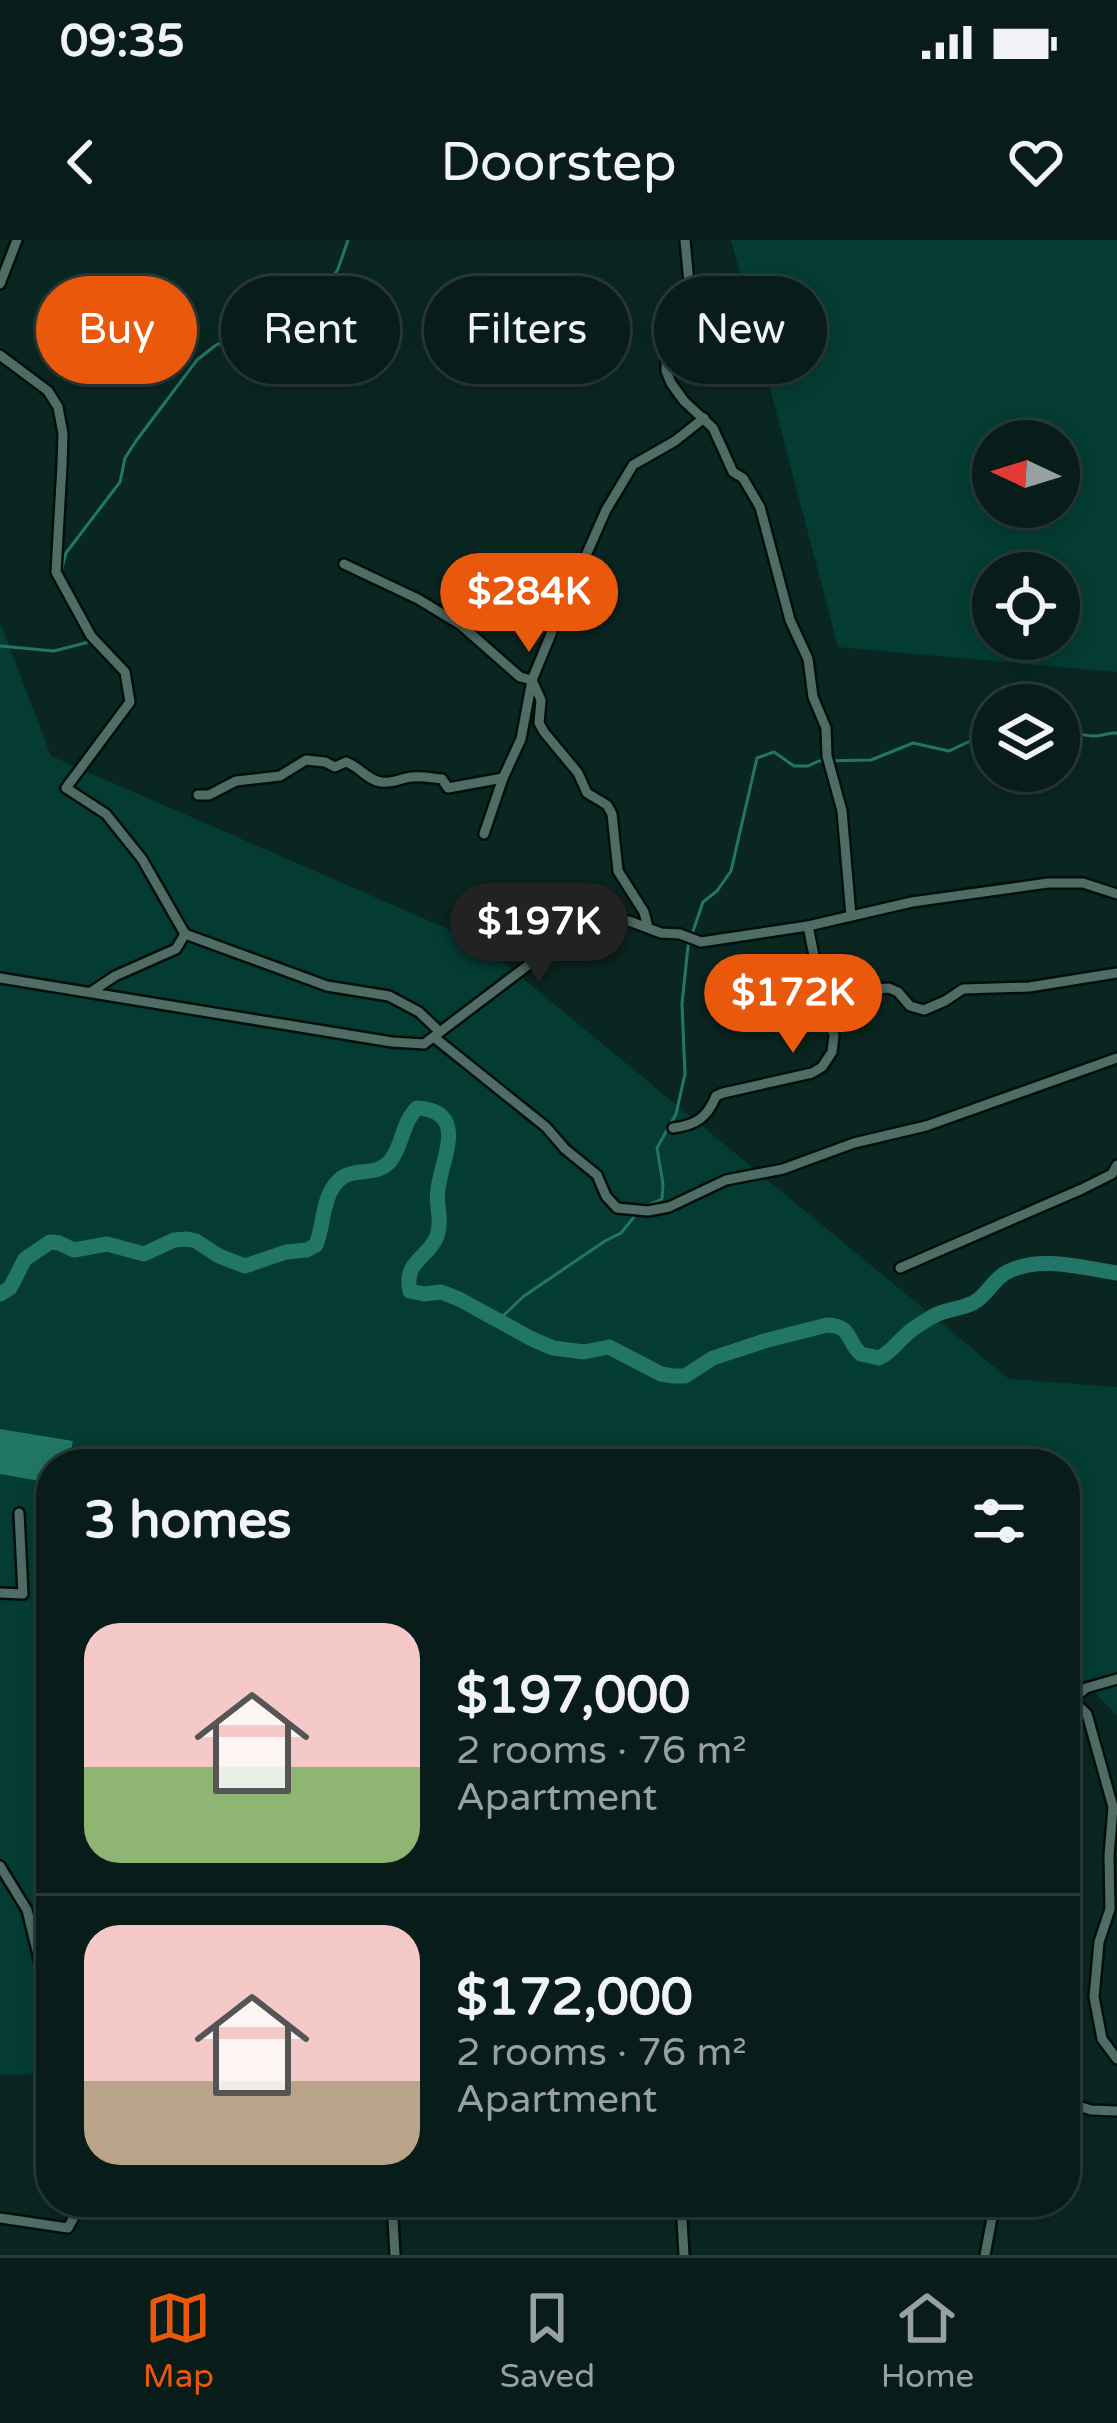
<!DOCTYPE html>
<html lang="en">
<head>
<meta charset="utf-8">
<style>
	body { margin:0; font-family:"Varela Round",sans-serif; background:#162926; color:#f1f3f6; height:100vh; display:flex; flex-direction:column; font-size:45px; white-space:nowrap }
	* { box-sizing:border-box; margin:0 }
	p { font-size:39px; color:#98a1a2 }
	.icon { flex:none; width:66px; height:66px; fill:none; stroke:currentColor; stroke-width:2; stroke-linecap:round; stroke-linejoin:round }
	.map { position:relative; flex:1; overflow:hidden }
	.sheet { position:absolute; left:36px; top:1209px; width:1044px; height:768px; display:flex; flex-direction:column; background:#081c19; border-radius:48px; box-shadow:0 6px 18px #0003,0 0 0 3px #293a38 }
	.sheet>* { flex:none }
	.hud { position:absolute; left:36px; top:36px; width:1047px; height:108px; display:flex; gap:24px }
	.needle { width:78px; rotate:274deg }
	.controls { position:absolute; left:972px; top:180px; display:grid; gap:24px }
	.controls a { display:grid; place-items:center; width:108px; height:108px; border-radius:50%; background:#081c19; box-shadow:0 6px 18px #0003,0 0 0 3px #293a38; font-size:60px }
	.price { position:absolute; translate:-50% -102px; padding:0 27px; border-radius:42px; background:#ea580c; color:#fff; font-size:39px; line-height:78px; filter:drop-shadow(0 3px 6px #0008) }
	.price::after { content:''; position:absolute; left:50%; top:72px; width:36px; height:27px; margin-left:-18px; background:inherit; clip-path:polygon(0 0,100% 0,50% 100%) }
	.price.active { background:#222; color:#fff }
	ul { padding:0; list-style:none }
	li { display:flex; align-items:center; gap:36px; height:300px; padding:0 48px }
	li+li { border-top:3px solid #293a38 }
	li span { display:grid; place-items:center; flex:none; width:336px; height:240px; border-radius:36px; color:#555 }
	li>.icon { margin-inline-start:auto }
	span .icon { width:144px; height:144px; fill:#fffc; stroke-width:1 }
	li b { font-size:51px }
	h2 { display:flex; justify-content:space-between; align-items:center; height:144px; padding:0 48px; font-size:51px }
	.chip { padding:0 42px; border-radius:54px; background:#081c19; box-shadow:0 6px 18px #0003,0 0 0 3px #293a38; font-size:42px; line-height:108px }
	.chip.active { background:#ea580c; color:#fff }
	.status { display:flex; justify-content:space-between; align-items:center; height:84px; padding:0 60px; background:#081c19; direction:ltr }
	.status svg { height:33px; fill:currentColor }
	header { display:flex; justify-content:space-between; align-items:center; height:156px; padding:0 48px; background:#081c19; font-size:54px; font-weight:600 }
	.menu { display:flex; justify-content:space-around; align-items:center; height:168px; border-top:3px solid #293a38; background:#081c19; font-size:33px; color:#98a1a2 }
	.menu a { display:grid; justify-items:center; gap:6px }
	.menu .active { color:#ea580c }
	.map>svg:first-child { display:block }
</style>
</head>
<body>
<div class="status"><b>09:35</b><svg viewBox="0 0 49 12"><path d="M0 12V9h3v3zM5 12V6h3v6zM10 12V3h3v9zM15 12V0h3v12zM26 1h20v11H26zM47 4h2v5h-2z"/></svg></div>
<header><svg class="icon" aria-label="back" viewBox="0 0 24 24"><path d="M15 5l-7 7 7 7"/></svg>Doorstep<svg class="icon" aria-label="heart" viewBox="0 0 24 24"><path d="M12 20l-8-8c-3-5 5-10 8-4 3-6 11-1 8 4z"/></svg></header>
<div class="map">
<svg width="1117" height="2015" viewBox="0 0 1117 2015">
	<rect width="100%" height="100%" fill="#0a2621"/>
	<g fill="#043c33" fill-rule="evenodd">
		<path d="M731,0H1117V432L838,407ZM993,201H1059V267H993ZM993,333H1059V399H993Z"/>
		<polygon points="0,382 51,516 480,703 1009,1139 1117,1147 1117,1476 1065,1420 1065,1224 51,1224 51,1834 0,1835"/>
	</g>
	<g fill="#227666">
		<polygon points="304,90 330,110 316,129 291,107"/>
		<polygon points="0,1189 73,1201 68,1224 51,1224 51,1243 0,1234"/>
	</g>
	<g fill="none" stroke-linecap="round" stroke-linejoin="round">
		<g stroke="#227666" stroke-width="3">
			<polyline points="61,331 66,313 120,242 125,218 136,201 197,120 216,105 234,99 282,94 302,86 338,29 348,0"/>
			<polyline points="0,406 54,411 89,402"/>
			<path d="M1059,494C1072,490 1079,495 1092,496C1102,497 1107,492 1117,493"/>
			<polyline points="646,966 662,959 663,944 657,908 676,874 685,834 682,764 688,706 703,662 717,651 731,631 757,518 774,512 794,526 808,526 819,521 871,520 913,503 949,511 981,496 993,503"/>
			<polyline points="495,1079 504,1075 524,1056 605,1001 621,993 638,972"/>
		</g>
		<path stroke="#227666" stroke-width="15" d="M0,1054L10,1048L25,1019L50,1002L59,1003L74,1010L107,1004L144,1014L174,1000L187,999L196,1001L219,1016L245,1026L286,1012L307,1010L316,1005C324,985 322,957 338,941C352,926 378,938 391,920C403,904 402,883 417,868C469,871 442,917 438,949C435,965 443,979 437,996C429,1018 403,1021 410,1051L424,1054L441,1052L459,1059L532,1099L553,1108L584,1112L609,1107L661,1134L673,1136H685L713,1118L764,1101L827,1085C853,1086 846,1101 861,1114L879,1118C892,1112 896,1103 907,1094C913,1088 922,1083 930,1078C943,1069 959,1070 973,1063C987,1056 993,1039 1007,1032C1041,1015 1082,1028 1117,1033"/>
		<g stroke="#000f0a" stroke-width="14">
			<g id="minor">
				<polyline points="685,0 689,43 684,70 673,85 667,102 666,131 671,143 684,161 713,188 733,232 743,238 760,267 790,380 808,419 813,457 826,488 827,516 842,571 851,676"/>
				<polyline points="0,44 17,0"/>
				<polyline points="0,115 48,151 58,167 63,194 62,225 56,332 91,396 125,432 130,462 66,548 106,574 142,619 185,694"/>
				<polyline points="344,324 418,359 461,385 520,437 532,440 521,499 503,538 484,594"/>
				<path d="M198,555H209L236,541L280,536L306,520L325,522L335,527L346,522C360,527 367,540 381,542C392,544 401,538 412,537C422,536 432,538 442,539L448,548L503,538"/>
				<polyline points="648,687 644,672 618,631 612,574 607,565 587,553 578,533 544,492 539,483 541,460 532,440 551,394 566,340 572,338 580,329 606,270 633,225 675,201 704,178"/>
				<polyline points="0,738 392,802 424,804 531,723 608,682 629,681 661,693 680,694 701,702 808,686 912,662 1048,643 1083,643 1117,654"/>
				<polyline points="91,752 115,736 176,709 185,694 327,746 389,756 419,772 440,792"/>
				<polyline points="826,767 865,750 889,748 898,752 910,766 924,770 945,761 963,749 1029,747 1117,733"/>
				<polyline points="435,798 546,887 565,909 597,935 606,956 617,968 648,971 669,967 726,940 783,929 854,903 926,886 1117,818"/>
				<path d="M673,888C696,885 707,878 716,856L723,853L812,833L822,827L832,812L834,796L819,741L808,686"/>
				<polyline points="900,1028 1082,949 1112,934 1117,925"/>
				<polyline points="0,1353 23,1354 19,1273"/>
				<polyline points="1072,1460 1086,1448 1117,1439"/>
				<polyline points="1065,1462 1072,1460 1087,1474 1113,1567 1109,1616 1110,1669 1099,1702 1094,1757 1102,1799 1117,1819"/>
				<polyline points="0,1626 27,1670 39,1719 51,1748"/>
				<polyline points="1065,1862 1091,1870 1117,1871"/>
				<polyline points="392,1962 395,2015"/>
				<polyline points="681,1962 684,2015"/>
				<polyline points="0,1978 68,1988 82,1962"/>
				<polyline points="985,2015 995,1962"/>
			</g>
		</g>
		<use href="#minor" stroke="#4f6c65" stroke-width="9"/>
	</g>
</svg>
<div class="controls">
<a><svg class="needle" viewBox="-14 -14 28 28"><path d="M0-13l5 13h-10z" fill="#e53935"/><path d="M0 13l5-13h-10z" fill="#98a1a2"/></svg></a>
<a><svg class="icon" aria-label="locate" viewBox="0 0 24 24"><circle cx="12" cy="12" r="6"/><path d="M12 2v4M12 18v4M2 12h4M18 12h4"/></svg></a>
<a><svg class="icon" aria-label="layers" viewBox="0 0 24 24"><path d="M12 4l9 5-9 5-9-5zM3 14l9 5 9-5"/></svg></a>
</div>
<b class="price" style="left:529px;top:415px">$284K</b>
<b class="price active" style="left:539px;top:745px">$197K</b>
<b class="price" style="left:793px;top:816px">$172K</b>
<div class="hud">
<a class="chip active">Buy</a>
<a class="chip">Rent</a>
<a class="chip">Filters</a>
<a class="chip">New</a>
</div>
<section class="sheet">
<h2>3 homes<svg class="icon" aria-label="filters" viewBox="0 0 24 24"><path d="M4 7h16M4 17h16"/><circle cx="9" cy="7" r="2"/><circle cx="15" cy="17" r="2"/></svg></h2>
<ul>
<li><span style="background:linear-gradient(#f6c9c9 60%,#8fb573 0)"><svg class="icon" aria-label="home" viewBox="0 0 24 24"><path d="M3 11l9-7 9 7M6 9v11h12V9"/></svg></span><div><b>$197,000</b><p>2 rooms · 76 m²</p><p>Apartment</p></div></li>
<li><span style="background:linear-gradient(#f6c9c9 65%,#b9a48a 0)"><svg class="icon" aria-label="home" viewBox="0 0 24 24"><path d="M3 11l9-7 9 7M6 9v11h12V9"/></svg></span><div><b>$172,000</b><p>2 rooms · 76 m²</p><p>Apartment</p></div></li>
</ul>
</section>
</div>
<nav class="menu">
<a class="active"><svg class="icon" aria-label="map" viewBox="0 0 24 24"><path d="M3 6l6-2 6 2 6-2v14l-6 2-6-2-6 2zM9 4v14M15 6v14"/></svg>Map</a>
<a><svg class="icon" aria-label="saved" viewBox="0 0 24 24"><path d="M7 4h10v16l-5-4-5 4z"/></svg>Saved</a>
<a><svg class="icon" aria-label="home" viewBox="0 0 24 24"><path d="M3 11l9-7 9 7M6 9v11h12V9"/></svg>Home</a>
</nav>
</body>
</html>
